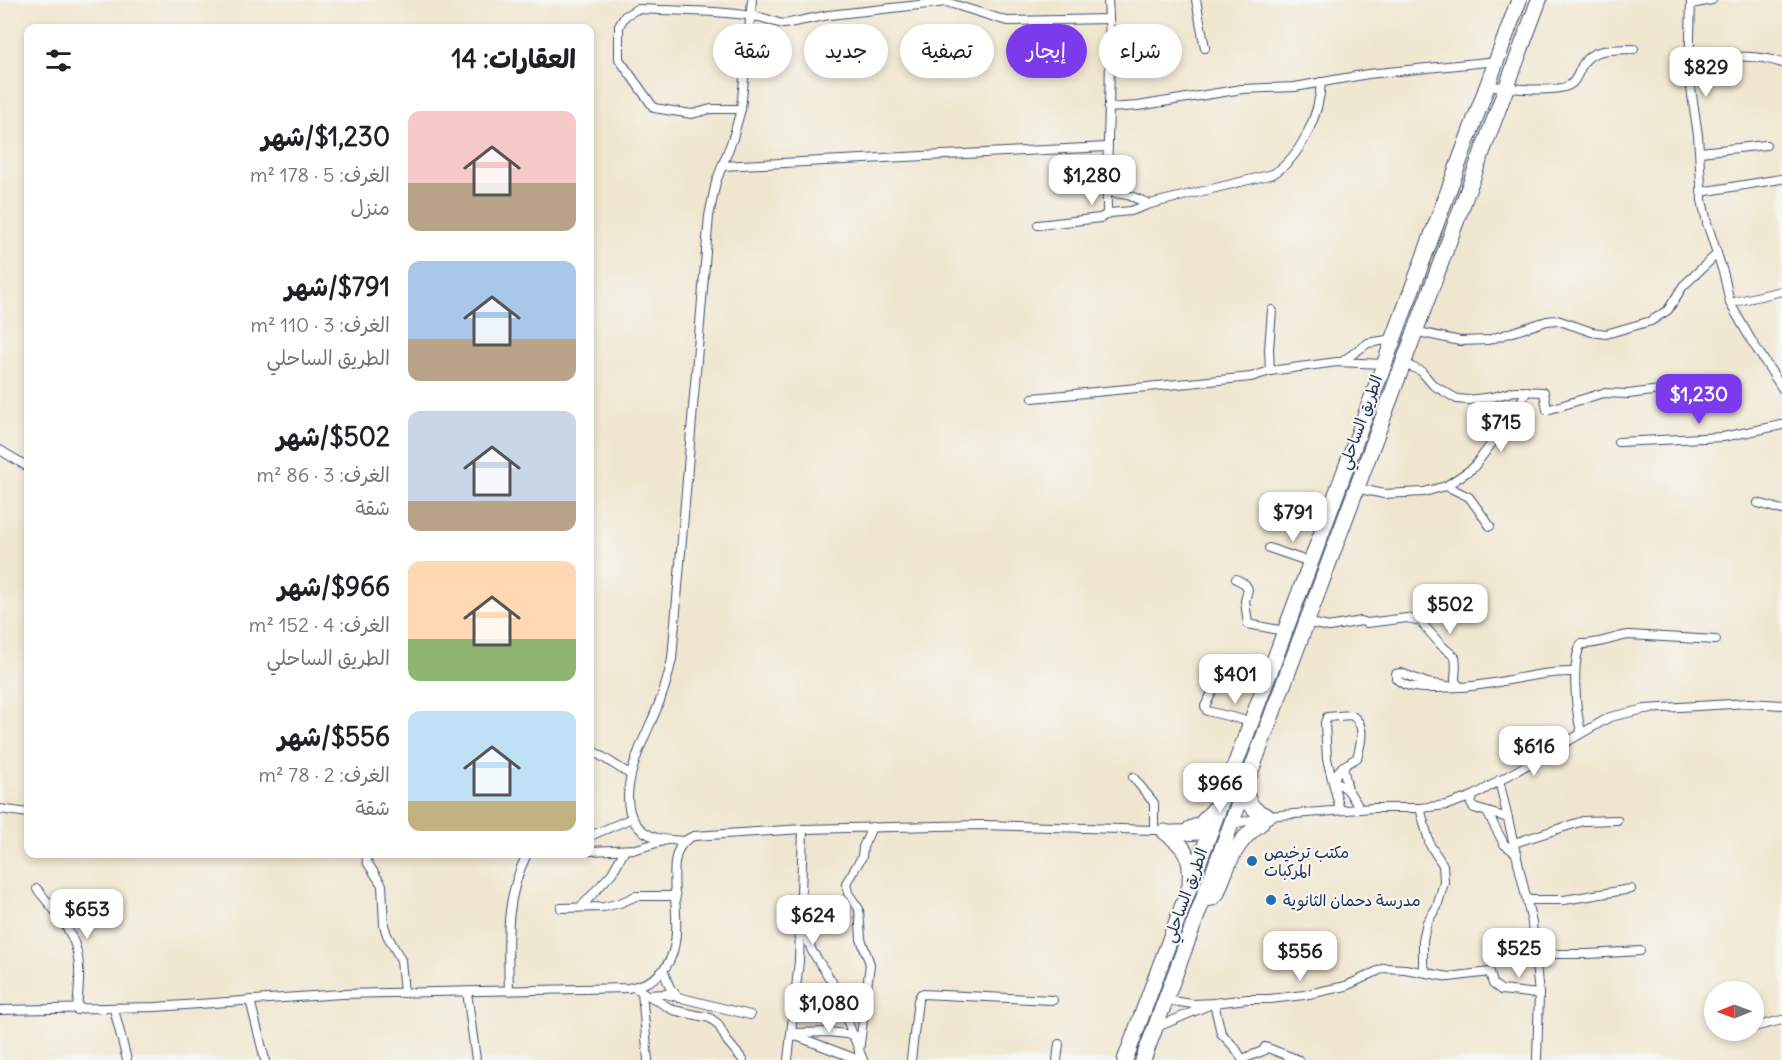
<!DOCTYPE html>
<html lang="ar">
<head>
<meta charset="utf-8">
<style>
	body { margin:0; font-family:Delius,"Playpen Sans Arabic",sans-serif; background:#f6f6f6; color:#202124; direction:rtl; height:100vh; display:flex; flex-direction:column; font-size:22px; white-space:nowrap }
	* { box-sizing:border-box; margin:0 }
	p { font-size:20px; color:#757577 }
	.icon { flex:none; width:33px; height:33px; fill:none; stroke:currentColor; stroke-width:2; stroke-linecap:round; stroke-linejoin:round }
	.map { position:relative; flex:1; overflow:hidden; direction:ltr }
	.side { position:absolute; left:24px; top:24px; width:570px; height:834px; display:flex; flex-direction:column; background:#fff; border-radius:12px; box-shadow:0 3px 9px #0003; direction:rtl }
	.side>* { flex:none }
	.banner { position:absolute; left:612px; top:24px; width:570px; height:54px; direction:rtl; display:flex; gap:12px }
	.needle { width:39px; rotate:269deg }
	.tools { position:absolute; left:1704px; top:981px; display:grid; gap:12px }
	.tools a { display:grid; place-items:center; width:60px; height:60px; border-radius:50%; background:#fff; box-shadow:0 3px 9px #0003; font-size:30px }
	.price { position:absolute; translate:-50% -51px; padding:0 14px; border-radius:12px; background:#fff; color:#222; font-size:20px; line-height:39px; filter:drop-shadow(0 2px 3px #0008) }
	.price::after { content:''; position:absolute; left:50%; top:36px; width:18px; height:14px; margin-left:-9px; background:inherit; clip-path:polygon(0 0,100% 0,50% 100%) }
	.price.current { background:#7c3aed; color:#fff }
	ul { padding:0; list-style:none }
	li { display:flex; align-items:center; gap:18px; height:150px; padding:0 18px }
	li span { display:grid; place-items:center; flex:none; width:168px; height:120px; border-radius:12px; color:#555 }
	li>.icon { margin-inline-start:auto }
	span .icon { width:72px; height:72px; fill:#fffc; stroke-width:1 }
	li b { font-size:26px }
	h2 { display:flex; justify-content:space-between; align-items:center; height:72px; padding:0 18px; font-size:26px }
	.pill { padding:0 21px; border-radius:27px; background:#fff; box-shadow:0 3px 9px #0003; font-size:21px; line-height:54px }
	.pill.current { background:#7c3aed; color:#fff }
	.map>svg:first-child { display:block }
</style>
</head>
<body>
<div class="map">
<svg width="1782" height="1060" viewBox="0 0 1782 1060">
	<rect width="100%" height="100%" fill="#f6f6f2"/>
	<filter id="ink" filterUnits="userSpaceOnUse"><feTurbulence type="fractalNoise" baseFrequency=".0167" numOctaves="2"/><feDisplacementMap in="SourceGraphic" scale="12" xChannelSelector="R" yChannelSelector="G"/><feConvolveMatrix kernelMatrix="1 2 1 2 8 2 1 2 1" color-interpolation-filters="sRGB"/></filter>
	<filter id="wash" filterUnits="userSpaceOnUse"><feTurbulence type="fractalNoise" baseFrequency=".008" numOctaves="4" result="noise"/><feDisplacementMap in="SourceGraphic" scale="24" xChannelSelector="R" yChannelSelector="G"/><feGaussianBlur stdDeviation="1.35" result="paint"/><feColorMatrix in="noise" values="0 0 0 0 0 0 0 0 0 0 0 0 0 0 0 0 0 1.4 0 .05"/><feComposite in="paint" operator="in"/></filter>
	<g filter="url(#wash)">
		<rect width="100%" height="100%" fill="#f0e6cf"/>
	</g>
	<g filter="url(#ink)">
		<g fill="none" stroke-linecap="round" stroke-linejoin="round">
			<g stroke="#3b4a6f" stroke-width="10">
				<g id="street">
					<polyline points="1196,0 1205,48"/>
					<polyline points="1691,0 1689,75 1698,135 1702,200 1707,223 1724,275 1730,303 1751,340 1782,388"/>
					<polyline points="1691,4 1712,0"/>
					<path d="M1689,64C1722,59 1749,51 1782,63"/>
					<path d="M1488,85C1504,88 1559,94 1571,84C1577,80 1579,70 1583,64C1592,47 1617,50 1634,49"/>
					<polyline points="1108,108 1138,106 1242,89 1295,87 1368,74 1497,61"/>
					<path d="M741,109H711L692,114L654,108L619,59V26L625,16L637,9C677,11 718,10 758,17C767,18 775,23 784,24L829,15L946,2L1007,21L1109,19"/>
					<polyline points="1700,152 1766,145"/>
					<polyline points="722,166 1107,147"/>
					<polyline points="1107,192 1128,195 1150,204"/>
					<polyline points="1701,192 1781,179"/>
					<path d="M1107,214C1106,143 1113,72 1108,0"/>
					<path d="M1038,225L1100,218L1110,213L1131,211L1150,204L1273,174C1301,157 1320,114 1321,82"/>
					<polyline points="1730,303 1782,291"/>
					<polyline points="1414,331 1460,341 1488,340 1547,321 1557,320 1592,332 1606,334 1651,321 1668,310 1683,286 1717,254"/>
					<polyline points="1343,361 1368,343 1393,339"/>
					<polyline points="1402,363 1421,371 1433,385 1457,399 1468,400 1493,397 1515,391 1544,392 1547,410 1603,393 1628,394 1693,386"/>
					<polyline points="1270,371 1269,349 1272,310"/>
					<polyline points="1033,398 1251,377 1270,371 1337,362 1384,364"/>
					<polyline points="1618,442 1723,437 1782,425"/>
					<polyline points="0,450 28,467"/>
					<polyline points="1446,486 1473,468 1514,414 1527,391"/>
					<polyline points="1356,488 1384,494 1424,492 1446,486 1469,497 1490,526"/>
					<polyline points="1758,503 1782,510"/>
					<polyline points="1269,548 1310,562"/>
					<polyline points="1236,579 1245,584 1248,589 1245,601 1248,624 1284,631"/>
					<path d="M1305,622L1329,627L1361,621L1367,623L1407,618L1420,621L1441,645L1455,657C1457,665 1455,672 1455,681L1460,687C1499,685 1536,671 1575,672"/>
					<path d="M1453,687L1427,683L1401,673L1396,674V678C1407,693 1442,687 1460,687"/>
					<polyline points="1214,689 1205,706 1207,711 1252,722"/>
					<path d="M1581,732C1576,711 1571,663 1581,644C1599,645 1612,637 1629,635L1716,640"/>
					<polyline points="590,749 631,775"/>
					<polyline points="1343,766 1348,790"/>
					<polyline points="1133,777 1154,803 1154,830"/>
					<polyline points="1499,780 1532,923 1539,994 1537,1060"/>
					<polyline points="1473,796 1471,804 1474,808 1508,818"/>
					<polyline points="1420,808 1430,845 1443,865 1444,882 1437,907 1427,922 1423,940 1423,964 1427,973 1449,977 1490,972 1493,984 1501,990 1539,994"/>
					<polyline points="0,809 28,813"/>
					<path d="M1340,810L1327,759L1325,723L1327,717L1351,715C1367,724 1361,743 1357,758C1347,764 1337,768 1334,780L1348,790L1360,809"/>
					<polyline points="1487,812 1504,844 1517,854"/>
					<polyline points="1229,825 1267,816 1373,808 1420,808 1447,805 1473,796 1610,717 1645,709 1749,703 1782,705"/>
					<polyline points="1173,834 1190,836 1211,835"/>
					<polyline points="590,836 632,818"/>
					<path d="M684,841C675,840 665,840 657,838C601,820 641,746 655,713C663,695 668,678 672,659L709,216L716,182L733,138L741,109L752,0"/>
					<polyline points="1514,843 1583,821 1617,820"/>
					<polyline points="590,851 636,849 667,840"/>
					<polyline points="366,854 367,862 382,885 384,925 387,935 401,960 404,993"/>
					<path d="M37,889C53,909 75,931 78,958C81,975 78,993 77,1010"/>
					<polyline points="1528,900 1564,900 1631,889"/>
					<polyline points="581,907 612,873 625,850"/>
					<polyline points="561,908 604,907 620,903 636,896 676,896"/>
					<polyline points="803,927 812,951 832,982 863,1060"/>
					<polyline points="1536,954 1588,954 1640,951"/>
					<polyline points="663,970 670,988 679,998"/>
					<polyline points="634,987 673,1010 710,1018 718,1024 727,1041 743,1060"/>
					<path d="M509,991C508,941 504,900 527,854"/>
					<polyline points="467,992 476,1060"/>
					<polyline points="642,992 648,1060"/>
					<polyline points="646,995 666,994 750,1015"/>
					<polyline points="250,1000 265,1060"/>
					<polyline points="1165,1000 1193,1004 1214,1003 1247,999 1270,999 1304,995 1346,986 1384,968 1405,969 1427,973"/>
					<polyline points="114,1009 127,1060"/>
					<path d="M0,1010L156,1007L341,994L628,988C720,972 642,854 694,836L803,829L983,825L1154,830L1193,829"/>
					<polyline points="1754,1027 1782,1020"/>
					<polyline points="1155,1028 1214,1003 1221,1033 1236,1049 1242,1059 1263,1051 1265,1047 1299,1060"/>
					<polyline points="795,1033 829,1032 854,1035"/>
					<polyline points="791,1034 859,1060"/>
					<polyline points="859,1052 870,964 861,939 859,909 848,893 846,883 862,857 863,847 872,827"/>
					<polyline points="788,1060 799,961 803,829"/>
					<polyline points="911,1060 918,1000 921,994 1053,1000"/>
					<polyline points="1057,1060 1059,1044"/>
				</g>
			</g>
			<g stroke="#3b4a6f" stroke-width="17">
				<g id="highway">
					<path d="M1246,785C1245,800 1252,811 1267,816"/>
					<polyline points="1190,829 1200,825 1218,805"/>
					<path d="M1165,832C1185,846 1192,857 1190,882"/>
					<path d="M1207,899L1212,898L1217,893C1228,864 1234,843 1261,823"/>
					<path d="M1125,1060C1258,708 1388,353 1519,0"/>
					<polyline points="1143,1060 1539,0"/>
				</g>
			</g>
			<use href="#street" stroke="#fff" stroke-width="8"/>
			<use href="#highway" stroke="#fff" stroke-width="15"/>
		</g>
	</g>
	<g fill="#1f6fb2" stroke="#f6f6f2" stroke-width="2">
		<circle cx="1252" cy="861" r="6"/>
		<circle cx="1271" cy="900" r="6"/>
	</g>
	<g text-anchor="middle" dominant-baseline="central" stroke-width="4.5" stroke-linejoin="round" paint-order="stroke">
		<g font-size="16" fill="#1b2f5e" stroke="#f6f6f2">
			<text transform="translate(1360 422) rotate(-70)">الطريق الساحلي</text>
			<text transform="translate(1185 895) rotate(-70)">الطريق الساحلي</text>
		</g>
		<g font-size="16" fill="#1b2f5e" stroke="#f6f6f2" text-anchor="start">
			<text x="1264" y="852">مكتب ترخيص<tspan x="1264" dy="18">المركبات</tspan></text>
			<text x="1283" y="900">مدرسة دحمان الثانوية</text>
		</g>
	</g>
</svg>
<div class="tools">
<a><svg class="needle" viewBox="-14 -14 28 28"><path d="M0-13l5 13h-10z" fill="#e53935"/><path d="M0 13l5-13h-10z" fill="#757577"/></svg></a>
</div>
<b class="price" style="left:1706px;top:98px">$829</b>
<b class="price" style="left:1092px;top:206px">$1,280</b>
<b class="price current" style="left:1699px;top:425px">$1,230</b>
<b class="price" style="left:1501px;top:453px">$715</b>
<b class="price" style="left:1293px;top:543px">$791</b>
<b class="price" style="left:1450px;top:635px">$502</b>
<b class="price" style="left:1235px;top:705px">$401</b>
<b class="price" style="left:1534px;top:777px">$616</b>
<b class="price" style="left:1220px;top:814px">$966</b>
<b class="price" style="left:87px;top:940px">$653</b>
<b class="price" style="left:813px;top:946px">$624</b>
<b class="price" style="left:1519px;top:979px">$525</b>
<b class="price" style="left:1300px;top:982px">$556</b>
<b class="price" style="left:829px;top:1034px">$1,080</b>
<div class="banner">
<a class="pill">شراء</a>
<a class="pill current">إيجار</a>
<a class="pill">تصفية</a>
<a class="pill">جديد</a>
<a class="pill">شقة</a>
</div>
<section class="side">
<h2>العقارات: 14<svg class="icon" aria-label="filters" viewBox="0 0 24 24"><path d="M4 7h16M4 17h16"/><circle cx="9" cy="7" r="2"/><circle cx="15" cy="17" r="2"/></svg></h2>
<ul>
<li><span style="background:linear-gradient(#f6c9c9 60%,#b9a48a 0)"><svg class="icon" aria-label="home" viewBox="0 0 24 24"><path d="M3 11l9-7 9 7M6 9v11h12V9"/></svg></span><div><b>$1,230/شهر</b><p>الغرف: 5 · 178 m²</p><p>منزل</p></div></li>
<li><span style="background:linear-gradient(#a9c7e8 65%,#b9a48a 0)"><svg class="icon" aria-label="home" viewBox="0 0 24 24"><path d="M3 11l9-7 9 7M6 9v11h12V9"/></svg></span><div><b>$791/شهر</b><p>الغرف: 3 · 110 m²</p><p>الطريق الساحلي</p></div></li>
<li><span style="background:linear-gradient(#c9d6e8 75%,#b9a48a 0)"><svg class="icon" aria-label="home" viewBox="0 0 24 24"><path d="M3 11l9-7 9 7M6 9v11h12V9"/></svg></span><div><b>$502/شهر</b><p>الغرف: 3 · 86 m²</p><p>شقة</p></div></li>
<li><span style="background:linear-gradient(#ffd9b3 65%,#8fb573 0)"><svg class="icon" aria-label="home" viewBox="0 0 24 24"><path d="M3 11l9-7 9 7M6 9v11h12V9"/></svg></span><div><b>$966/شهر</b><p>الغرف: 4 · 152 m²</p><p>الطريق الساحلي</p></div></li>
<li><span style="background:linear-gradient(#bfe0f5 75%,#c2b280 0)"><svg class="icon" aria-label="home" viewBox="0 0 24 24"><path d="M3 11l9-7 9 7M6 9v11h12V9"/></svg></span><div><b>$556/شهر</b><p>الغرف: 2 · 78 m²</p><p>شقة</p></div></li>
</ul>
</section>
</div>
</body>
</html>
